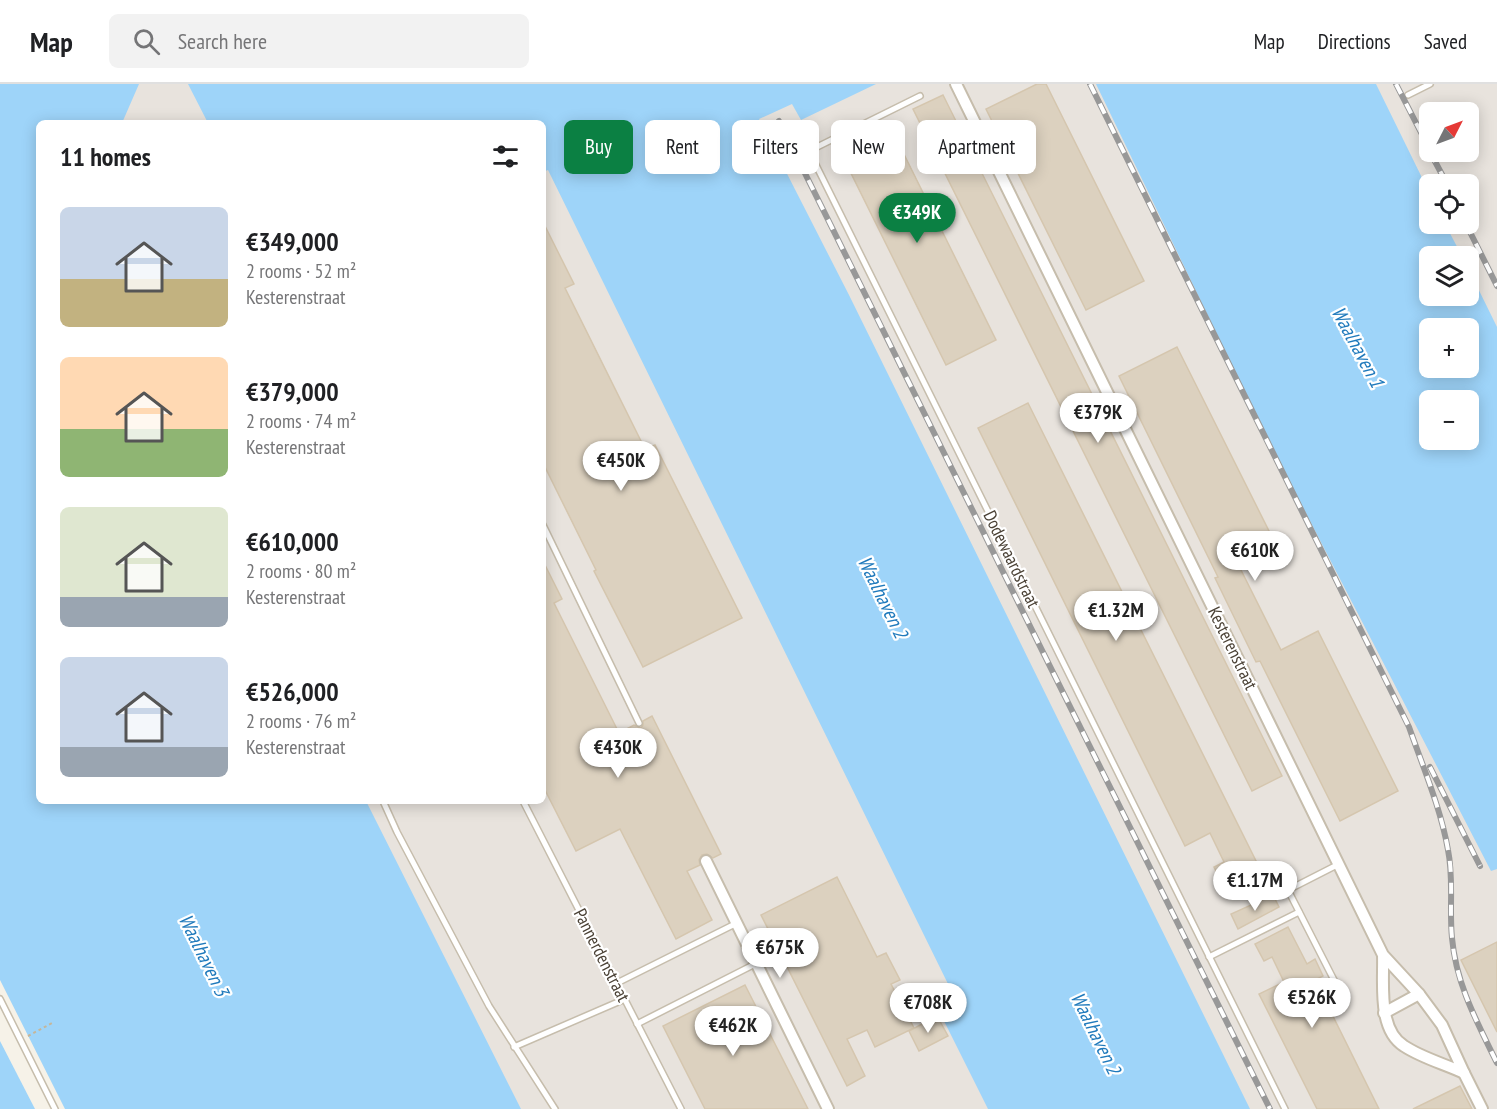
<!DOCTYPE html>
<html lang="en">
<head>
<meta charset="utf-8">
<style>
	body { margin:0; font-family:"PT Sans Narrow",sans-serif; background:#f2f2f2; color:#202124; height:100vh; display:flex; flex-direction:column; font-size:22px; white-space:nowrap }
	* { box-sizing:border-box; margin:0 }
	p { font-size:20px; color:#757577 }
	.icon { flex:none; width:33px; height:33px; fill:none; stroke:currentColor; stroke-width:2; stroke-linecap:round; stroke-linejoin:round }
	.map { position:relative; flex:1; overflow:hidden }
	.details { position:absolute; left:36px; top:36px; width:510px; height:684px; display:flex; flex-direction:column; background:#fff; border-radius:9px; box-shadow:0 3px 15px #0003 }
	.details>* { flex:none }
	.top-card { position:absolute; left:564px; top:36px; width:570px; height:54px; display:flex; gap:12px }
	.needle { width:39px; rotate:48deg }
	.controls { position:absolute; left:1419px; top:18px; display:grid; gap:12px }
	.controls a { display:grid; place-items:center; width:60px; height:60px; border-radius:9px; background:#fff; box-shadow:0 3px 15px #0003; font-size:30px }
	.price { position:absolute; translate:-50% -51px; padding:0 14px; border-radius:21px; background:#fff; color:#222; font-size:20px; line-height:39px; filter:drop-shadow(0 2px 3px #0008) }
	.price::after { content:''; position:absolute; left:50%; top:36px; width:18px; height:14px; margin-left:-9px; background:inherit; clip-path:polygon(0 0,100% 0,50% 100%) }
	.price.selected { background:#0b8043; color:#fff }
	ul { padding:0; list-style:none }
	li { display:flex; align-items:center; gap:18px; height:150px; padding:0 24px }
	li span { display:grid; place-items:center; flex:none; width:168px; height:120px; border-radius:9px; color:#555 }
	li>.icon { margin-inline-start:auto }
	span .icon { width:72px; height:72px; fill:#fffc; stroke-width:1 }
	li b { font-size:26px }
	h2 { display:flex; justify-content:space-between; align-items:center; height:72px; padding:0 24px; font-size:26px }
	.chip { padding:0 21px; border-radius:9px; background:#fff; box-shadow:0 3px 15px #0003; font-size:21px; line-height:54px }
	.chip.selected { background:#0b8043; color:#fff }
	header { display:flex; align-items:center; gap:36px; box-sizing:border-box; height:84px; padding:0 30px; background:#fff; border-bottom:2px solid #e0e0e0 }
	header strong { font-size:28px }
	nav { display:flex; gap:33px; margin-inline-start:auto; font-size:21px }
	.search { width:420px; height:54px; background:#f2f2f2; display:flex; align-items:center; gap:15px; box-sizing:border-box; padding:0 21px; border-radius:9px; color:#757577; font-size:22px }
	.map>svg:first-child { display:block }
</style>
</head>
<body>
<header>
<strong>Map</strong>
<div class="search"><svg class="icon" aria-label="search" viewBox="0 0 24 24"><circle cx="10" cy="10" r="6"/><path d="M15 15l6 6"/></svg>Search here</div>
<nav><a>Map</a><a>Directions</a><a>Saved</a></nav>
</header>
<div class="map">
<svg width="1497" height="1025" viewBox="0 0 1497 1025">
	<rect width="100%" height="100%" fill="#f6f2e8"/>
	<g fill="#e8e3dd" fill-rule="evenodd">
		<polygon points="128,0 199,0 218,39 111,39"/>
		<polygon points="805,0 1121,0 1497,765 1497,1025 1230,1025 742,30"/>
		<path d="M1363,0H1497V270L1468,212V172H1449L1432,140H1468V100H1430L1429,134ZM1430,28H1468V68H1430Z"/>
		<polygon points="543,60 1017,1025 503,1025 349,717 543,717"/>
	</g>
	<g fill="#9ed4f9" fill-rule="evenodd">
		<polygon points="0,0 139,0 122,39 39,39 39,717 366,717 521,1025 65,1025 0,896"/>
		<polygon points="188,0 876,0 801,36 792,20 759,35 849,211 1250,1025 988,1025 932,913 950,904 548,86 543,88 543,39 208,39"/>
		<path d="M1096,0H1376L1429,108L1430,140H1445L1462,172H1430V212H1468L1469,186L1497,243V785L1491,787L1266,352ZM1430,244H1468V284H1430ZM1430,316H1468V356H1430Z"/>
		<polygon points="0,957 35,1025 0,1025"/>
	</g>
	<g fill="#dcd1bf" stroke="#d5c6ae" stroke-width="1.5">
		<polygon points="1037,0 1046,0 1144,197 1086,226 986,25"/>
		<polygon points="943,11 1282,692 1252,707 913,25"/>
		<polygon points="888,38 996,256 946,281 838,63"/>
		<polygon points="543,138 574,200 565,204 645,365 655,361 742,534 643,583 594,487 596,486 543,379"/>
		<polygon points="1177,263 1277,463 1239,482 1281,566 1318,547 1398,707 1340,737 1260,577 1256,578 1215,494 1218,493 1119,292"/>
		<polygon points="1028,319 1263,791 1227,809 1214,783 1224,778 1210,749 1185,762 978,344"/>
		<polygon points="543,477 562,515 554,519 619,649 634,641 641,644 643,641 643,637 652,632 721,770 713,774 707,770 702,771 699,776 700,781 687,787 712,836 676,855 620,745 576,767 543,702"/>
		<polygon points="837,793 877,873 886,869 900,896 891,900 914,944 875,963 867,946 847,955 865,992 847,1002 761,831"/>
		<polygon points="1273,811 1279,823 1238,845 1231,830"/>
		<polygon points="1288,843 1307,880 1315,875 1323,892 1315,896 1379,1025 1317,1025 1259,910 1284,898 1272,873 1264,877 1255,860"/>
		<polygon points="1497,858 1497,948 1461,876"/>
		<polygon points="745,901 808,1025 705,1025 663,942"/>
		<polygon points="937,932 948,952 919,967 909,947"/>
		<polygon points="1460,1002 1472,1025 1413,1025"/>
	</g>
	<g fill="none" stroke-linecap="round" stroke-linejoin="round">
		<g stroke="#c6bdac" stroke-width="8">
			<g id="service">
				<polyline points="1408,11 1430,0"/>
				<polyline points="920,12 809,67 1285,1025"/>
				<polyline points="543,441 639,639"/>
				<polyline points="383,717 397,748 489,922 555,1025"/>
				<polyline points="523,717 681,1025"/>
				<polyline points="1276,788 1288,806"/>
				<polyline points="1209,873 1299,828"/>
				<polyline points="617,899 737,839"/>
				<polyline points="1337,902 1288,806 1339,780"/>
				<polyline points="0,915 55,1025"/>
				<polyline points="637,940 757,879"/>
				<polyline points="514,963 625,915"/>
			</g>
		</g>
		<g stroke="#c6bdac" stroke-width="14">
			<g id="minor">
				<path d="M956,0L1383,871L1419,910L1442,941L1464,989C1445,980 1422,974 1404,962C1377,945 1384,898 1383,871"/>
				<polyline points="706,777 828,1025"/>
				<polyline points="1384,929 1419,910"/>
				<polyline points="1464,989 1482,1025"/>
			</g>
		</g>
		<polyline stroke="#c6b699" stroke-width="2" stroke-dasharray="3 3" stroke-linecap="butt" points="28,952 54,938"/>
		<use href="#service" stroke="#fff" stroke-width="5"/>
		<use href="#minor" stroke="#fff" stroke-width="10"/>
		<g stroke="#989898" stroke-width="6">
			<g id="rail">
				<path d="M1090,0L1409,643C1423,683 1441,725 1448,766C1454,795 1449,824 1452,854C1456,900 1477,938 1497,979"/>
				<polyline points="1396,0 1430,66"/>
				<polyline points="779,37 1270,1025"/>
				<polyline points="1430,68 1447,100"/>
				<polyline points="1466,140 1497,202"/>
				<polyline points="1430,683 1480,782"/>
			</g>
		</g>
		<use href="#rail" stroke="#fff" stroke-width="4" stroke-dasharray="11" stroke-linecap="butt"/>
	</g>
	<g text-anchor="middle" dominant-baseline="central" stroke-width="4.5" stroke-linejoin="round" paint-order="stroke">
		<g font-size="18" fill="#4b4236" stroke="#fff">
			<text transform="translate(1012 475) rotate(64)">Dodewaardstraat</text>
			<text transform="translate(1233 564) rotate(64)">Kesterenstraat</text>
			<text transform="translate(602 871) rotate(63)">Pannerdenstraat</text>
		</g>
		<g font-size="20" font-style="italic" fill="#207abc" stroke="#fff">
			<text transform="translate(1358 263) rotate(62)">Waalhaven 1</text>
			<text transform="translate(883 513) rotate(64)">Waalhaven 2</text>
			<text transform="translate(204 871) rotate(64)">Waalhaven 3</text>
			<text transform="translate(1096 949) rotate(64)">Waalhaven 2</text>
		</g>
	</g>
</svg>
<div class="controls">
<a><svg class="needle" viewBox="-14 -14 28 28"><path d="M0-13l5 13h-10z" fill="#e53935"/><path d="M0 13l5-13h-10z" fill="#757577"/></svg></a>
<a><svg class="icon" aria-label="locate" viewBox="0 0 24 24"><circle cx="12" cy="12" r="6"/><path d="M12 2v4M12 18v4M2 12h4M18 12h4"/></svg></a>
<a><svg class="icon" aria-label="layers" viewBox="0 0 24 24"><path d="M12 4l9 5-9 5-9-5zM3 14l9 5 9-5"/></svg></a>
<a>+</a>
<a>−</a>
</div>
<b class="price selected" style="left:917px;top:160px">€349K</b>
<b class="price" style="left:1098px;top:360px">€379K</b>
<b class="price" style="left:621px;top:408px">€450K</b>
<b class="price" style="left:1255px;top:498px">€610K</b>
<b class="price" style="left:1116px;top:558px">€1.32M</b>
<b class="price" style="left:618px;top:695px">€430K</b>
<b class="price" style="left:1255px;top:828px">€1.17M</b>
<b class="price" style="left:780px;top:895px">€675K</b>
<b class="price" style="left:1312px;top:945px">€526K</b>
<b class="price" style="left:928px;top:950px">€708K</b>
<b class="price" style="left:733px;top:973px">€462K</b>
<div class="top-card">
<a class="chip selected">Buy</a>
<a class="chip">Rent</a>
<a class="chip">Filters</a>
<a class="chip">New</a>
<a class="chip">Apartment</a>
</div>
<section class="details">
<h2>11 homes<svg class="icon" aria-label="filters" viewBox="0 0 24 24"><path d="M4 7h16M4 17h16"/><circle cx="9" cy="7" r="2"/><circle cx="15" cy="17" r="2"/></svg></h2>
<ul>
<li><span style="background:linear-gradient(#c9d6e8 60%,#c2b280 0)"><svg class="icon" aria-label="home" viewBox="0 0 24 24"><path d="M3 11l9-7 9 7M6 9v11h12V9"/></svg></span><div><b>€349,000</b><p>2 rooms · 52 m²</p><p>Kesterenstraat</p></div></li>
<li><span style="background:linear-gradient(#ffd9b3 60%,#8fb573 0)"><svg class="icon" aria-label="home" viewBox="0 0 24 24"><path d="M3 11l9-7 9 7M6 9v11h12V9"/></svg></span><div><b>€379,000</b><p>2 rooms · 74 m²</p><p>Kesterenstraat</p></div></li>
<li><span style="background:linear-gradient(#dfe7d0 75%,#9aa5b1 0)"><svg class="icon" aria-label="home" viewBox="0 0 24 24"><path d="M3 11l9-7 9 7M6 9v11h12V9"/></svg></span><div><b>€610,000</b><p>2 rooms · 80 m²</p><p>Kesterenstraat</p></div></li>
<li><span style="background:linear-gradient(#c9d6e8 75%,#9aa5b1 0)"><svg class="icon" aria-label="home" viewBox="0 0 24 24"><path d="M3 11l9-7 9 7M6 9v11h12V9"/></svg></span><div><b>€526,000</b><p>2 rooms · 76 m²</p><p>Kesterenstraat</p></div></li>
</ul>
</section>
</div>
</body>
</html>
